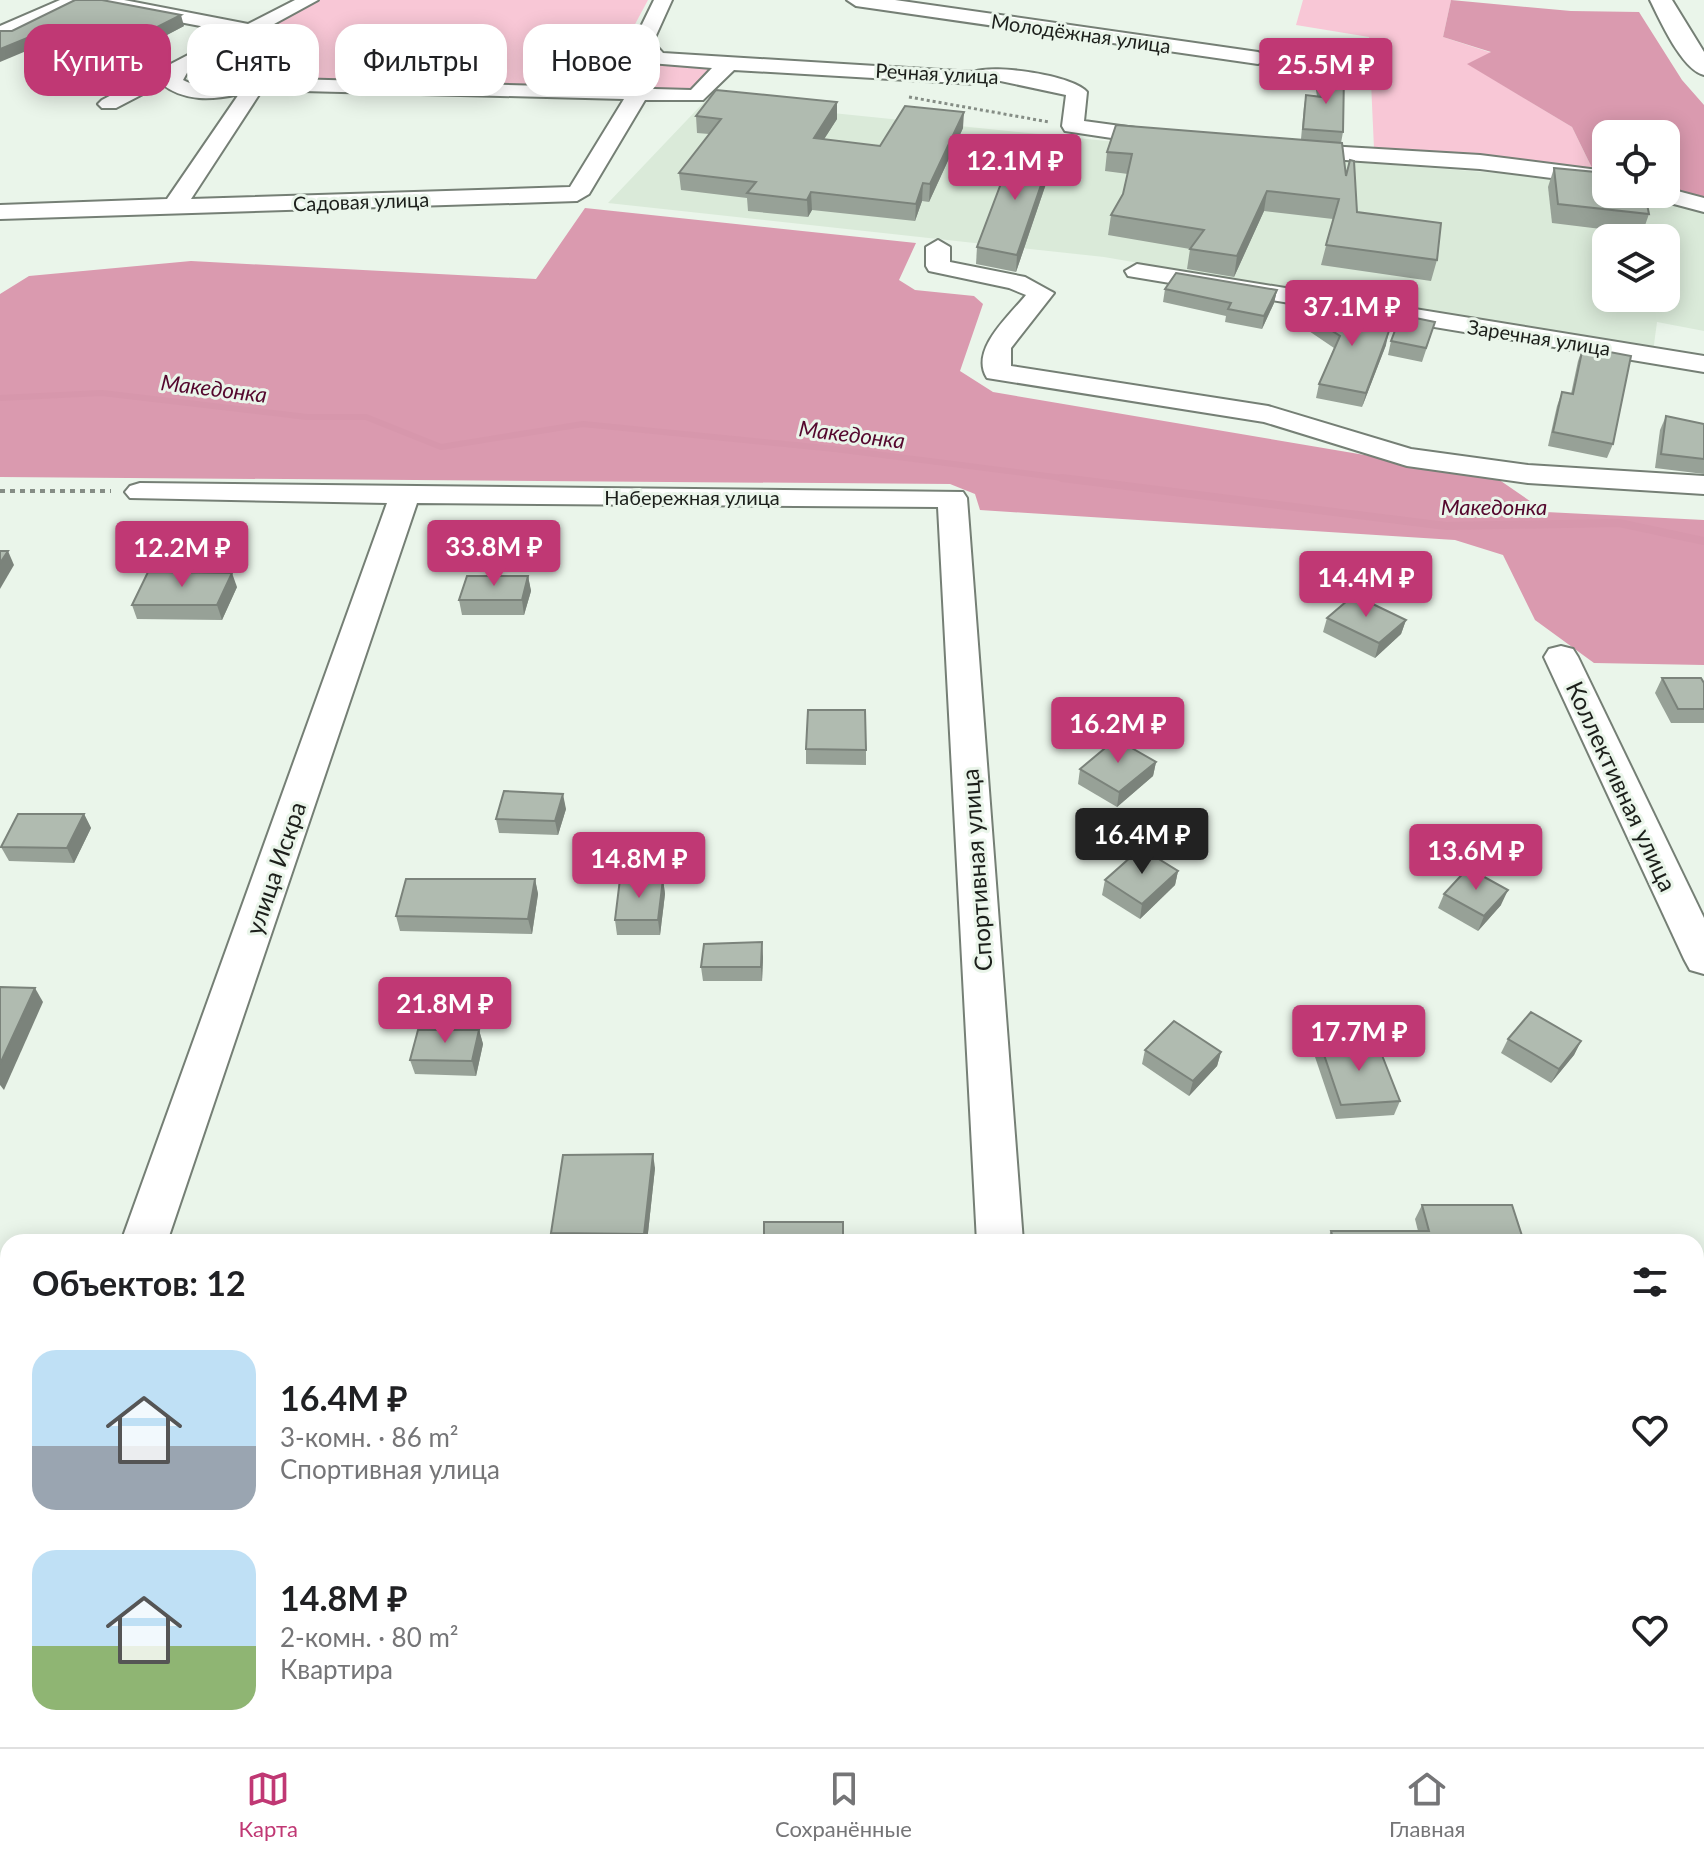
<!DOCTYPE html>
<html lang="ru">
<head>
<meta charset="utf-8">
<style>
	body { margin:0; font-family:Lato,sans-serif; background:#f6f6f6; color:#202124; height:100vh; display:flex; flex-direction:column; font-size:30px; white-space:nowrap }
	* { box-sizing:border-box; margin:0 }
	p { font-size:26px; color:#757577 }
	.icon { flex:none; width:44px; height:44px; fill:none; stroke:currentColor; stroke-width:2; stroke-linecap:round; stroke-linejoin:round }
	.map { position:relative; flex:1; overflow:hidden }
	.panel { position:absolute; left:0px; top:1234px; width:1704px; height:514px; display:flex; flex-direction:column; background:#fff; border-radius:24px 24px 0 0; box-shadow:0 4px 20px #0003 }
	.panel>* { flex:none }
	.top-card { position:absolute; left:24px; top:24px; width:800px; height:72px; display:flex; gap:16px }
	.tools { position:absolute; left:1592px; top:120px; display:grid; gap:16px }
	.tools a { display:grid; place-items:center; width:88px; height:88px; border-radius:16px; background:#fff; box-shadow:0 4px 20px #0003; font-size:40px }
	.price { position:absolute; translate:-50% -68px; padding:0 18px; border-radius:8px; background:#c03874; color:#fff; font-size:26px; line-height:52px; filter:drop-shadow(0 2px 4px #0008) }
	.price::after { content:''; position:absolute; left:50%; top:48px; width:24px; height:18px; margin-left:-12px; background:inherit; clip-path:polygon(0 0,100% 0,50% 100%) }
	.price.active { background:#222; color:#fff }
	ul { padding:0; list-style:none }
	li { display:flex; align-items:center; gap:24px; height:200px; padding:0 32px }
	li span { display:grid; place-items:center; flex:none; width:224px; height:160px; border-radius:24px; color:#555 }
	li>.icon { margin-inline-start:auto }
	span .icon { width:96px; height:96px; fill:#fffc; stroke-width:1 }
	li b { font-size:34px }
	h2 { display:flex; justify-content:space-between; align-items:center; height:96px; padding:0 32px; font-size:34px }
	.pill { padding:0 28px; border-radius:24px; background:#fff; box-shadow:0 4px 20px #0003; font-size:28px; line-height:72px }
	.pill.active { background:#c03874; color:#fff }
	.tabs { display:flex; justify-content:space-around; align-items:center; height:112px; border-top:2px solid #e0e0e0; background:#fff; font-size:22px; color:#757577 }
	.tabs a { display:grid; justify-items:center; gap:4px }
	.tabs .active { color:#c03874 }
	.map>svg:first-child { display:block }
</style>
</head>
<body>
<div class="map">
<svg width="1704" height="1747" viewBox="0 0 1704 1747">
	<rect width="100%" height="100%" fill="#eaf5ea"/>
	<path fill="#daead9" fill-rule="evenodd" d="M706,100L1175,148L1600,181L1606,194H1651L1704,208V331L1657,322L1653,352L1104,257L608,203ZM1606,238H1666V298H1606Z"/>
	<g fill="#f8c7d6">
		<polygon points="316,0 648,0 626,41 646,61 716,67 691,92 271,80 278,40 252,33"/>
		<polygon points="1303,0 1451,0 1443,37 1492,53 1468,64 1572,127 1593,170 1374,149 1369,37 1296,25"/>
	</g>
	<g fill="#da9aaf">
		<polygon points="1451,0 1571,11 1639,12 1682,80 1704,105 1704,199 1666,189 1666,134 1606,134 1606,173 1593,170 1572,127 1467,64 1491,52 1443,37"/>
		<polygon points="585,208 916,243 899,280 915,290 974,296 983,304 960,371 993,392 1495,477 1546,512 1704,520 1704,665 1594,663 1535,620 1503,555 1455,540 980,510 975,494 950,484 0,477 0,294 29,276 191,261 536,279"/>
		<polygon points="23,1740 978,1740 978,1747 20,1747"/>
	</g>
	<g fill="none" stroke-linecap="round" stroke-linejoin="round">
		<polyline stroke="#d797ac" stroke-width="6" points="0,398 102,393 307,417 366,417 441,447 583,424 835,449 1078,480"/>
		<polyline stroke="#d797ac" stroke-width="8" points="1062,478 1446,526 1619,523 1704,541"/>
		<g stroke="#757f75" stroke-width="4">
			<g id="minor">
				<polygon points="60,0 85,0 0,39 0,26"/>
				<path d="M86,0H124L248,24L295,0H318L188,71L183,80C205,92 232,83 256,78L691,90L712,68L650,63L633,43L654,0H672L653,42L663,53L974,72C994,64 1073,75 1087,92L1084,121L1165,132L1176,139L1165,146L1065,131L1062,126L1066,95L991,79L976,84L734,70L703,100H645L589,194L577,201L0,219V205L167,199L239,94C212,100 185,102 162,84L116,108H102L98,104L102,100L232,32L95,6ZM262,90L624,99L570,187L191,199Z"/>
				<polygon points="847,0 895,0 1258,52 1268,58 1258,64 856,6"/>
				<polygon points="1294,144 1480,155 1606,171 1606,185 1480,169 1286,156 1283,151"/>
				<polygon points="1666,188 1704,198 1704,212 1655,199 1651,194 1666,194"/>
				<path d="M938,240L950,247V262L1025,277L1054,293L1011,348V366L1268,406L1411,449L1528,465L1704,476V494L1528,483L1407,466L1264,422L987,378C969,350 1010,315 1026,295L1009,288L929,271L926,266V247Z"/>
				<polygon points="1137,264 1704,356 1704,372 1128,276 1125,271"/>
				<polygon points="140,483 963,492 967,498 1023,1242 977,1242 938,507 417,503 167,1242 121,1242 387,503 130,498 125,492 130,486"/>
				<polygon points="1561,646 1573,649 1578,657 1704,918 1704,974 1690,970 1684,959 1544,657 1549,649"/>
				<rect x="1696" y="1530" width="8" height="54"/>
				<polygon points="0,1573 8,1573 8,1677 0,1681"/>
				<polygon points="1008,1740 1066,1740 1067,1747 1009,1747"/>
			</g>
		</g>
		<g stroke="#757f75" stroke-width="4">
			<path id="major" d="M1650,0H1672L1704,52V75C1682,70 1660,20 1650,0Z"/>
		</g>
		<polyline stroke="#858d85" stroke-width="3" stroke-dasharray="3 3" stroke-linecap="butt" points="909,97 1049,122"/>
		<polyline stroke="#858d85" stroke-width="4" stroke-dasharray="5 5" stroke-linecap="butt" points="0,491 111,491"/>
		<use href="#minor" fill="#fff" fill-rule="evenodd"/>
		<use href="#major" fill="#fff" fill-rule="evenodd"/>
	</g>
	<g fill="#97a197">
		<polygon points="184,26 110,65 31,49 0,31"/>
		<polygon points="1317,74 1343,132 1341,143 1346,176 1357,212 1437,260 1431,281 1321,265 1333,219 1264,211 1234,277 1187,269 1190,249 1108,235 1111,215 1123,194 1128,174 1105,171 1107,152 1301,139 1304,106 1306,95 1317,96 1315,85"/>
		<polygon points="696,116 837,119 824,139 880,146 963,128 929,202 922,201 915,221 812,210 808,217 748,211 747,198 681,190 679,173 709,134 697,133"/>
		<polygon points="1554,168 1649,214 1642,234 1552,223 1548,187"/>
		<polygon points="1051,169 1016,272 976,264 977,247"/>
		<polygon points="1165,289 1277,290 1274,303 1262,329 1225,322 1226,316 1163,302"/>
		<polygon points="1309,316 1386,345 1362,407 1316,398 1319,384 1334,348 1306,329"/>
		<polygon points="1431,335 1422,362 1388,355 1391,341"/>
		<polygon points="1583,347 1613,444 1607,458 1548,446 1557,406 1562,392 1571,394 1578,361"/>
		<polygon points="1666,416 1704,424 1704,474 1655,468 1660,430"/>
		<polygon points="528,576 531,591 524,615 462,615 459,600"/>
		<polygon points="237,587 222,620 137,619 132,605"/>
		<polygon points="1327,618 1406,620 1401,634 1375,658 1323,632"/>
		<polygon points="1662,678 1704,683 1704,723 1671,723 1655,693"/>
		<polygon points="806,749 866,750 866,765 806,764"/>
		<polygon points="1156,762 1153,776 1117,807 1078,784 1080,769"/>
		<polygon points="566,809 558,835 499,833 496,819"/>
		<polygon points="84,814 91,828 74,863 9,861 1,847"/>
		<polygon points="1178,871 1175,885 1140,919 1102,895 1105,880"/>
		<polygon points="535,879 538,894 532,934 400,931 396,916"/>
		<polygon points="663,879 665,894 660,935 617,935 615,920"/>
		<polygon points="1444,894 1501,905 1478,931 1438,908"/>
		<polygon points="763,957 762,981 703,981 701,967"/>
		<polygon points="479,1030 483,1044 476,1076 415,1074 410,1060"/>
		<polygon points="1508,1039 1581,1041 1574,1055 1551,1083 1501,1053"/>
		<polygon points="1320,1043 1400,1101 1394,1115 1336,1119 1315,1057"/>
		<polygon points="1145,1050 1221,1052 1217,1066 1189,1096 1142,1064"/>
		<polygon points="655,1168 647,1242 553,1242 551,1233"/>
		<polygon points="1422,1205 1524,1242 1326,1242 1331,1231 1418,1231 1415,1219"/>
	</g>
	<g fill="#7b837b">
		<polygon points="181,15 184,26 110,65 106,53"/>
		<polygon points="27,38 31,49 0,62 0,49"/>
		<polygon points="837,102 837,119 814,155 814,138"/>
		<polygon points="964,112 963,128 929,202 930,184"/>
		<polygon points="1052,153 1051,169 1016,272 1017,255"/>
		<polygon points="923,183 922,201 915,221 916,204"/>
		<polygon points="1267,191 1264,211 1234,277 1237,256"/>
		<polygon points="811,192 812,210 808,217 807,200"/>
		<polygon points="1277,290 1274,303 1262,329 1264,316"/>
		<polygon points="1389,331 1386,345 1362,407 1366,393"/>
		<polygon points="8,551 14,565 0,589 0,563"/>
		<polygon points="232,573 237,587 222,620 217,605"/>
		<polygon points="528,576 531,591 524,615 522,600"/>
		<polygon points="1406,620 1401,634 1375,658 1379,643"/>
		<polygon points="1156,762 1153,776 1117,807 1119,792"/>
		<polygon points="563,794 566,809 558,835 555,821"/>
		<polygon points="84,814 91,828 74,863 67,848"/>
		<polygon points="1178,871 1175,885 1140,919 1142,904"/>
		<polygon points="535,879 538,894 532,934 528,919"/>
		<polygon points="663,879 665,894 660,935 658,920"/>
		<polygon points="1508,890 1501,905 1478,931 1484,916"/>
		<polygon points="762,942 763,957 762,981 761,967"/>
		<polygon points="35,988 43,1002 4,1090 0,1085 0,1064"/>
		<polygon points="479,1030 483,1044 476,1076 472,1061"/>
		<polygon points="1581,1041 1574,1055 1551,1083 1559,1069"/>
		<polygon points="1221,1052 1217,1066 1189,1096 1193,1081"/>
		<polygon points="653,1154 655,1168 647,1242 646,1242 644,1234"/>
	</g>
	<g fill="#b0bbb0" stroke="#7b837b" stroke-width="2">
		<polygon points="75,0 102,0 181,15 106,53 27,38 0,49 0,31 12,31"/>
		<polygon points="1317,74 1344,76 1343,132 1303,129 1306,95 1322,97"/>
		<polygon points="716,90 837,102 814,138 880,146 905,106 964,112 930,184 923,183 916,204 811,192 807,200 747,193 756,182 679,173 721,119 696,116"/>
		<polygon points="1116,125 1342,143 1346,176 1350,160 1354,161 1357,212 1441,223 1437,260 1326,245 1339,199 1267,191 1237,256 1190,249 1204,230 1111,215 1123,194 1132,154 1107,152"/>
		<polygon points="1014,149 1052,153 1017,255 977,247"/>
		<polygon points="1554,168 1606,173 1606,194 1645,194 1649,214 1558,204"/>
		<polygon points="1176,273 1277,290 1264,316 1228,309 1231,303 1165,289"/>
		<polygon points="1346,304 1389,331 1366,393 1319,384 1340,336 1309,316"/>
		<polygon points="1401,315 1435,322 1426,348 1391,341"/>
		<polygon points="1583,347 1631,356 1613,444 1553,432 1562,392 1573,394"/>
		<polygon points="1666,416 1704,424 1704,459 1661,454"/>
		<polygon points="0,551 8,551 0,563"/>
		<polygon points="148,572 232,573 217,605 132,605"/>
		<polygon points="467,576 528,576 522,600 459,600"/>
		<polygon points="1354,595 1406,620 1379,643 1327,618"/>
		<polygon points="1662,678 1701,678 1704,683 1704,709 1678,709"/>
		<polygon points="808,710 865,710 866,750 806,749"/>
		<polygon points="1116,739 1156,762 1119,792 1080,769"/>
		<polygon points="504,791 563,794 555,821 496,819"/>
		<polygon points="18,814 84,814 67,848 1,847"/>
		<polygon points="1141,848 1178,871 1142,904 1105,880"/>
		<polygon points="1468,868 1508,890 1484,916 1444,894"/>
		<polygon points="406,879 535,879 528,919 396,916"/>
		<polygon points="620,879 663,879 658,920 615,920"/>
		<polygon points="762,942 761,967 701,967 704,944"/>
		<polygon points="0,987 35,988 0,1064"/>
		<polygon points="1531,1012 1581,1041 1559,1069 1508,1039"/>
		<polygon points="1174,1021 1221,1052 1193,1081 1145,1050"/>
		<polygon points="418,1030 479,1030 472,1061 410,1060"/>
		<polygon points="1376,1040 1400,1101 1341,1105 1320,1043"/>
		<polygon points="653,1154 644,1234 551,1233 563,1155"/>
		<polygon points="1422,1205 1512,1205 1524,1242 1334,1242 1331,1231 1429,1231"/>
		<rect x="764" y="1222" width="79" height="20"/>
	</g>
	<g text-anchor="middle" dominant-baseline="central" stroke-width="6" stroke-linejoin="round" paint-order="stroke">
		<g font-size="20" fill="#1c1f1b" stroke="#eaf5ea">
			<text transform="translate(1081 33) rotate(8)">Молодёжная улица</text>
			<text transform="translate(937 73) rotate(3)">Речная улица</text>
			<text transform="translate(361 201) rotate(-2)">Садовая улица</text>
			<text transform="translate(1539 337) rotate(9)">Заречная улица</text>
			<text x="692" y="497">Набережная улица</text>
		</g>
		<g font-size="22" font-style="italic" fill="#54072d" stroke="#eaf5ea">
			<text transform="translate(214 388) rotate(7)">Македонка</text>
			<text transform="translate(852 434) rotate(7)">Македонка</text>
			<text x="1494" y="506">Македонка</text>
		</g>
		<g font-size="24" fill="#1c1f1b" stroke="#eaf5ea">
			<text transform="translate(1622 786) rotate(65)">Коллективная улица</text>
			<text transform="translate(275 868) rotate(-71)">улица Искра</text>
			<text transform="translate(976 870) rotate(-94)">Спортивная улица</text>
		</g>
	</g>
</svg>
<div class="tools">
<a><svg class="icon" aria-label="locate" viewBox="0 0 24 24"><circle cx="12" cy="12" r="6"/><path d="M12 2v4M12 18v4M2 12h4M18 12h4"/></svg></a>
<a><svg class="icon" aria-label="layers" viewBox="0 0 24 24"><path d="M12 4l9 5-9 5-9-5zM3 14l9 5 9-5"/></svg></a>
</div>
<b class="price" style="left:1326px;top:106px">25.5M ₽</b>
<b class="price" style="left:1015px;top:202px">12.1M ₽</b>
<b class="price" style="left:1352px;top:348px">37.1M ₽</b>
<b class="price" style="left:494px;top:588px">33.8M ₽</b>
<b class="price" style="left:182px;top:589px">12.2M ₽</b>
<b class="price" style="left:1366px;top:619px">14.4M ₽</b>
<b class="price" style="left:1118px;top:765px">16.2M ₽</b>
<b class="price active" style="left:1142px;top:876px">16.4M ₽</b>
<b class="price" style="left:1476px;top:892px">13.6M ₽</b>
<b class="price" style="left:639px;top:900px">14.8M ₽</b>
<b class="price" style="left:445px;top:1045px">21.8M ₽</b>
<b class="price" style="left:1359px;top:1073px">17.7M ₽</b>
<div class="top-card">
<a class="pill active">Купить</a>
<a class="pill">Снять</a>
<a class="pill">Фильтры</a>
<a class="pill">Новое</a>
</div>
<section class="panel">
<h2>Объектов: 12<svg class="icon" aria-label="filters" viewBox="0 0 24 24"><path d="M4 7h16M4 17h16"/><circle cx="9" cy="7" r="2"/><circle cx="15" cy="17" r="2"/></svg></h2>
<ul>
<li><span style="background:linear-gradient(#bfe0f5 60%,#9aa5b1 0)"><svg class="icon" aria-label="home" viewBox="0 0 24 24"><path d="M3 11l9-7 9 7M6 9v11h12V9"/></svg></span><div><b>16.4M ₽</b><p>3-комн. · 86 m²</p><p>Спортивная улица</p></div><svg class="icon" aria-label="heart" viewBox="0 0 24 24"><path d="M12 20l-8-8c-3-5 5-10 8-4 3-6 11-1 8 4z"/></svg></li>
<li><span style="background:linear-gradient(#bfe0f5 60%,#8fb573 0)"><svg class="icon" aria-label="home" viewBox="0 0 24 24"><path d="M3 11l9-7 9 7M6 9v11h12V9"/></svg></span><div><b>14.8M ₽</b><p>2-комн. · 80 m²</p><p>Квартира</p></div><svg class="icon" aria-label="heart" viewBox="0 0 24 24"><path d="M12 20l-8-8c-3-5 5-10 8-4 3-6 11-1 8 4z"/></svg></li>
</ul>
</section>
</div>
<nav class="tabs">
<a class="active"><svg class="icon" aria-label="map" viewBox="0 0 24 24"><path d="M3 6l6-2 6 2 6-2v14l-6 2-6-2-6 2zM9 4v14M15 6v14"/></svg>Карта</a>
<a><svg class="icon" aria-label="saved" viewBox="0 0 24 24"><path d="M7 4h10v16l-5-4-5 4z"/></svg>Сохранённые</a>
<a><svg class="icon" aria-label="home" viewBox="0 0 24 24"><path d="M3 11l9-7 9 7M6 9v11h12V9"/></svg>Главная</a>
</nav>
</body>
</html>
